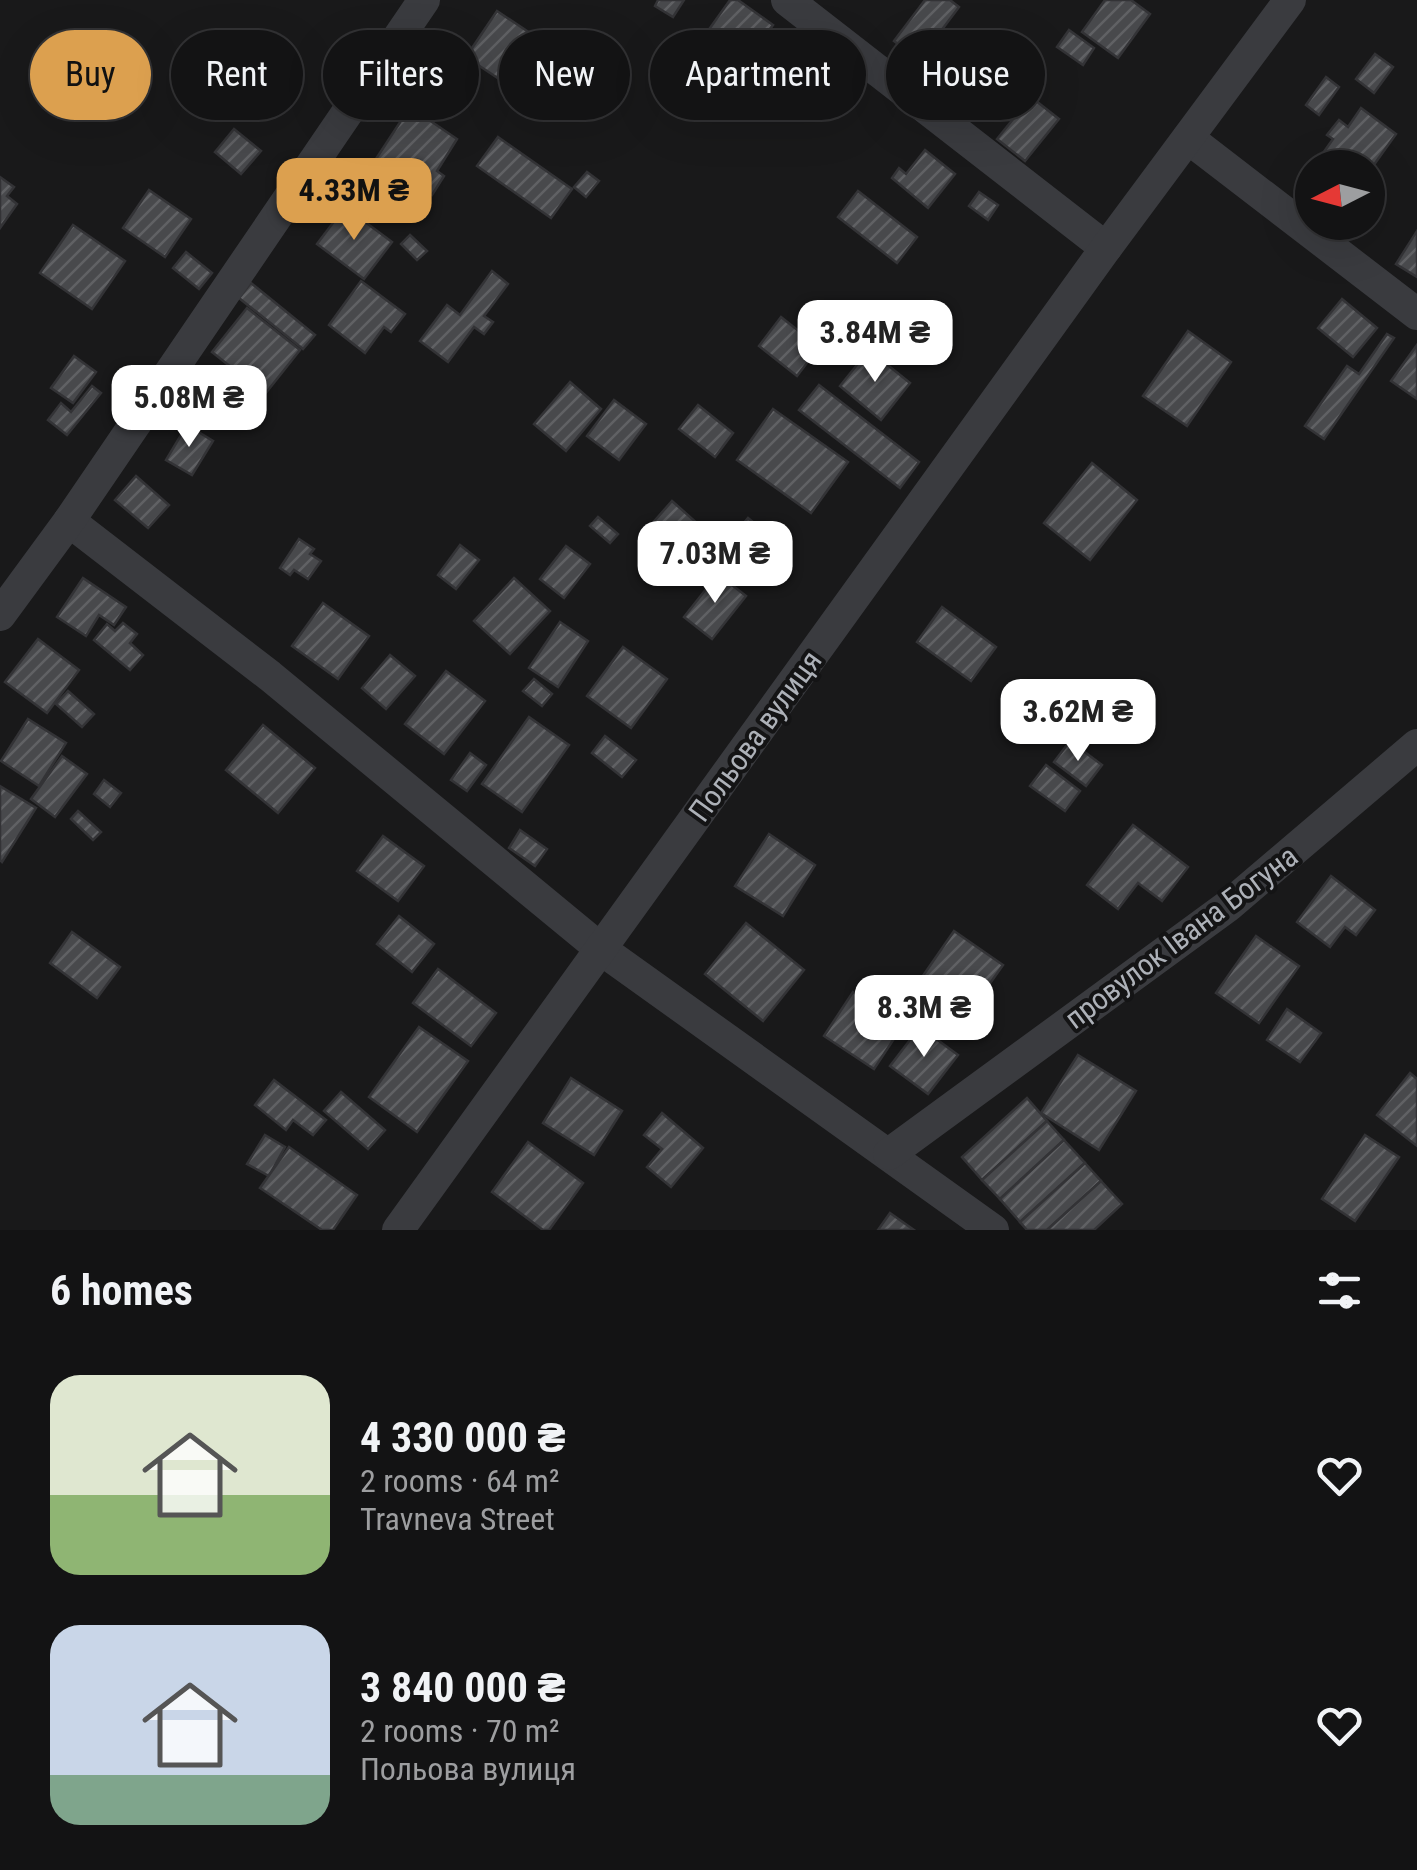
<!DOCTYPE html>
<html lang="en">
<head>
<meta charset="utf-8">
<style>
	body { margin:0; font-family:"Roboto Condensed",sans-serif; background:#202022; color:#f1f3f6; height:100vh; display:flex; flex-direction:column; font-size:38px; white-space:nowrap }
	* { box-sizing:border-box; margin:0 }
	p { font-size:32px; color:#9d9ea0 }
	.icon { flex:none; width:55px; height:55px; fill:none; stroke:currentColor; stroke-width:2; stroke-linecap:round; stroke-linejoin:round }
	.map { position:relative; height:1230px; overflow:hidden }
	.drawer { display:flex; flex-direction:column; background:#131314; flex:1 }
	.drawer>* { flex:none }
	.top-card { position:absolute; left:30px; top:30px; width:1358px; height:90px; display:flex; gap:20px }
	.needle { width:65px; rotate:264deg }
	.tools { position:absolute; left:1295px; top:150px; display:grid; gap:20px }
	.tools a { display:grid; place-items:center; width:90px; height:90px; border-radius:50%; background:#131314; box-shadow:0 10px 40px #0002,0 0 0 2px #323234; font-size:50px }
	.price { position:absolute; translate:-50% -85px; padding:0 22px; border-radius:20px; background:#fff; color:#222; font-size:32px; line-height:65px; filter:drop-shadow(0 2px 5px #0008) }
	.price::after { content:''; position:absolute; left:50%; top:60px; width:30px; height:22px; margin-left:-15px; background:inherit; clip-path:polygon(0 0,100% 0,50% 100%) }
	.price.selected { background:#dca04f; color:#111 }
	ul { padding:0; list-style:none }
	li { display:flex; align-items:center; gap:30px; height:250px; padding:0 50px }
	li span { display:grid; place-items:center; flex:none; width:280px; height:200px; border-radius:30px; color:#555 }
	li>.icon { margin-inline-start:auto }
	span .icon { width:120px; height:120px; fill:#fffc; stroke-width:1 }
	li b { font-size:42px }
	h2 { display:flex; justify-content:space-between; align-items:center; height:120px; padding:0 50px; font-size:42px }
	.pill { padding:0 35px; border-radius:45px; background:#131314; box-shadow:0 10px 40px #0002,0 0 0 2px #323234; font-size:35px; line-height:90px }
	.pill.selected { background:#dca04f; color:#111 }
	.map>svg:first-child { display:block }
</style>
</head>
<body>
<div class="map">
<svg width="1417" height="1230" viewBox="0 0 1417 1230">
	<defs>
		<pattern id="building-hatch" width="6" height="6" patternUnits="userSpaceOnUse" patternTransform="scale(2.5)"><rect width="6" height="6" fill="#48494c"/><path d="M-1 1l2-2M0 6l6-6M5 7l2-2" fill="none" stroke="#606164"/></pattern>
	</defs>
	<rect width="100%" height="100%" fill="#19191a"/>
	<g fill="url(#building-hatch)" stroke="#333336" stroke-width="2.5">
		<polygon points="658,0 684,0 673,17 655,6"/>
		<polygon points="730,0 738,0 773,25 745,64 705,35"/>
		<polygon points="925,0 950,0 959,7 919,60 894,41"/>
		<polygon points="1105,0 1131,0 1150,14 1118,58 1082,32"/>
		<polygon points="497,11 545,43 514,89 466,57"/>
		<polygon points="952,30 995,64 958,112 914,77"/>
		<polygon points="1069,30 1094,48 1083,65 1057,47"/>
		<polygon points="798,48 825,68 803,99 783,84 799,62 791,57"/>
		<polygon points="1375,54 1393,67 1374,93 1356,79"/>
		<polygon points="1326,77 1339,87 1319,115 1306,105"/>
		<polygon points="1031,97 1059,119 1025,161 997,139"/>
		<polygon points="410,107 457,139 437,171 444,176 432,195 376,159"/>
		<polygon points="1361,108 1396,134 1368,173 1368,168 1337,168 1321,156 1333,139 1327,135 1339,120 1348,127"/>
		<polygon points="234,129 261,151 241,174 215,152"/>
		<polygon points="498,137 572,189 551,218 477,166"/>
		<polygon points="925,150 955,174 928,208 892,178 899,168 906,174"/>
		<polygon points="587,172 599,181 586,197 574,187"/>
		<polygon points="0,177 14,187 7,196 17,204 0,228"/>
		<polygon points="149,190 191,219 165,257 123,228"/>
		<polygon points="858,191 917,237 897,263 838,217"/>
		<polygon points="979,192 998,205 988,220 969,206"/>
		<polygon points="345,207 392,242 364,279 317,244"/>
		<polygon points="73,225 125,261 92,309 40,273"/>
		<polygon points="1417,231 1417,277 1396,264"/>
		<polygon points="410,235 427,251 417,260 401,244"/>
		<polygon points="186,252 212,273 199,289 173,268"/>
		<polygon points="492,271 508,284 484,316 493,322 484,334 474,327 448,362 420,341 447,305 460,315"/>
		<polygon points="361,281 405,314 391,332 384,327 365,353 329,325"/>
		<polygon points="251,283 315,335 303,349 239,298"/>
		<polygon points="1342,299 1377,328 1353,357 1318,328"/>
		<polygon points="247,308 300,350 265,394 212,352"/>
		<polygon points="781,317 819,347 797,376 759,346"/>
		<polygon points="1188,331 1231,362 1187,426 1143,396"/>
		<polygon points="1387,334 1394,338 1324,439 1305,426 1347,366 1359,374"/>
		<polygon points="1417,345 1417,399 1391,381"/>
		<polygon points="869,350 910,383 881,420 840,386"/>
		<polygon points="74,356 96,372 73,403 51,388"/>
		<polygon points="570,382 601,409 566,451 534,424"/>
		<polygon points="819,385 919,462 900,488 799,410"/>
		<polygon points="92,386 101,393 67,435 48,420 61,403 71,412"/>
		<polygon points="614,400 646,424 619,460 587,436"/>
		<polygon points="698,405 733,433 715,457 679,429"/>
		<polygon points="773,409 848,462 811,513 737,460"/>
		<polygon points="187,425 213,441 192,475 166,460"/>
		<polygon points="1092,463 1137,500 1090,560 1044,523"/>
		<polygon points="136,476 169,505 148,528 115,500"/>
		<polygon points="672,501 698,524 669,558 642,535"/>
		<polygon points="598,517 618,534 610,543 590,526"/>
		<polygon points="748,518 788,551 771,573 751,556 743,566 722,549"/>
		<polygon points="299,539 314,549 310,554 321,561 308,579 294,570 290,575 280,568"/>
		<polygon points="460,545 479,560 456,589 438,575"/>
		<polygon points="566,546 590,564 564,598 540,579"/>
		<polygon points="694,551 709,561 695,583 679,573"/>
		<polygon points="718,574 746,596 712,639 684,617"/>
		<polygon points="83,578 126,607 114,625 99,615 86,636 57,617"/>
		<polygon points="514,578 550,611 510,654 474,621"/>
		<polygon points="323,603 369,636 338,679 292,646"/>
		<polygon points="942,607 996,647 971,681 917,642"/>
		<polygon points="560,622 588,641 558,687 529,668"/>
		<polygon points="123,623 137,634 130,643 143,655 130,670 94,640 107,624 115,631"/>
		<polygon points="38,639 79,670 47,713 5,682"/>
		<polygon points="623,647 667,679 631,728 587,696"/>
		<polygon points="390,655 415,676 386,709 362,688"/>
		<polygon points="446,671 485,701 444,754 405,724"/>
		<polygon points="534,679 552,694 542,706 523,691"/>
		<polygon points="68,691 94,714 82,727 56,704"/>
		<polygon points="529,717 569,745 522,812 482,784"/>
		<polygon points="28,719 66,743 39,786 1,761"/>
		<polygon points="263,725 315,768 278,813 226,770"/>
		<polygon points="605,736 636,760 622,777 592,753"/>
		<polygon points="1070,741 1102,765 1086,786 1054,762"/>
		<polygon points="470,753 486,765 467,791 451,780"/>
		<polygon points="62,756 87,774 55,817 31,799"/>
		<polygon points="1046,765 1080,791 1065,811 1030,786"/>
		<polygon points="104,780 121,793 110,807 94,794"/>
		<polygon points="0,786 36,808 2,862 0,860"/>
		<polygon points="78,811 101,832 93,840 71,819"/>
		<polygon points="1133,825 1188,867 1162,901 1138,883 1118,909 1087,885"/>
		<polygon points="520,830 547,849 535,866 509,848"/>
		<polygon points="769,834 815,865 783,916 735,886"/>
		<polygon points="383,836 424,866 398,901 357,871"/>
		<polygon points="1331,876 1375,910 1356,935 1345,927 1330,947 1297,922"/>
		<polygon points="399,916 434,944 412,972 377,944"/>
		<polygon points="746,923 804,970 763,1021 705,974"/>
		<polygon points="954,931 1003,965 966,1017 918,983"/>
		<polygon points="72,932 120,967 97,998 50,963"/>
		<polygon points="1256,936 1299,966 1259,1023 1216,993"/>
		<polygon points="438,969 496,1013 471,1046 413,1003"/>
		<polygon points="853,992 903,1025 874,1069 824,1036"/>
		<polygon points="1287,1009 1321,1033 1300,1062 1267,1040"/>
		<polygon points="419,1027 468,1061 417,1132 369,1097"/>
		<polygon points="920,1027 958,1055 928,1094 890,1066"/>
		<polygon points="1078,1055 1136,1091 1099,1150 1041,1113"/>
		<polygon points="1410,1073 1417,1079 1417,1146 1377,1115"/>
		<polygon points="571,1078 622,1111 594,1155 543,1123"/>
		<polygon points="274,1080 326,1120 313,1135 293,1120 286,1130 255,1105"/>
		<polygon points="341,1092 385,1130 368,1149 324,1111"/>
		<polygon points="1027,1098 1047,1121 982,1180 962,1157"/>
		<polygon points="662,1113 703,1148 671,1187 647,1167 662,1149 644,1135"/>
		<polygon points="1047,1121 1064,1140 1000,1199 982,1180"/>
		<polygon points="265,1135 285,1147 269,1176 247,1164"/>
		<polygon points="1365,1135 1399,1157 1355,1221 1322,1199"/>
		<polygon points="1064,1140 1085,1163 1020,1222 1000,1199"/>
		<polygon points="528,1142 583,1183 549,1230 543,1230 492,1192"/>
		<polygon points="289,1147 357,1195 333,1230 322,1230 260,1188"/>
		<polygon points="1085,1163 1101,1181 1047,1230 1027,1230 1020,1222"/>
		<polygon points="1101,1181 1122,1204 1094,1230 1047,1230"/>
		<polygon points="890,1213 914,1230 878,1230"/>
	</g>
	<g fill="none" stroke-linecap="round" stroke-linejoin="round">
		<g stroke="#3a3b3f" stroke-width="32">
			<polyline points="787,0 1106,248"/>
			<polyline points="1188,138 1417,314"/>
			<polyline points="69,521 270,676 602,950 993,1230"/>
			<polyline points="0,615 69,521 424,0"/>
			<polyline points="889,1154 1228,906 1417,745"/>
			<polyline points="398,1230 1106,248 1290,0"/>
		</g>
	</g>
	<g text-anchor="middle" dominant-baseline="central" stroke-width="8" stroke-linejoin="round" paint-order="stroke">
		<g font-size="30" fill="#adb1b8" stroke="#141415">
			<text transform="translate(755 736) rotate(-54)">Польова вулиця</text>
			<text transform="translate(1181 937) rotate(-37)">провулок Івана Богуна</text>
		</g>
	</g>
</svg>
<div class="tools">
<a><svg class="needle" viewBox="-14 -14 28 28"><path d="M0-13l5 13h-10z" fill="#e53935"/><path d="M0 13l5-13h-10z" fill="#9d9ea0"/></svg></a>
</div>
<b class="price selected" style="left:354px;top:243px">4.33M ₴</b>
<b class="price" style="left:875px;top:385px">3.84M ₴</b>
<b class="price" style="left:189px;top:450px">5.08M ₴</b>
<b class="price" style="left:715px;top:606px">7.03M ₴</b>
<b class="price" style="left:1078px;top:764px">3.62M ₴</b>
<b class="price" style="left:924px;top:1060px">8.3M ₴</b>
<div class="top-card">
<a class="pill selected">Buy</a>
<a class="pill">Rent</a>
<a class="pill">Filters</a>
<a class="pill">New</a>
<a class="pill">Apartment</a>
<a class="pill">House</a>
</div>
</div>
<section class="drawer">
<h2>6 homes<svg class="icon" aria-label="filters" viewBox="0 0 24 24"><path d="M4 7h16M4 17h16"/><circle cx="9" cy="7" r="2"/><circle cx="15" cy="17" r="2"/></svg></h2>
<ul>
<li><span style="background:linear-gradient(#dfe7d0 60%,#8fb573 0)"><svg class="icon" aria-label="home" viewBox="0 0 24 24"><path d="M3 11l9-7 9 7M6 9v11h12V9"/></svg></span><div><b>4 330 000 ₴</b><p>2 rooms · 64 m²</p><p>Travneva Street</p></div><svg class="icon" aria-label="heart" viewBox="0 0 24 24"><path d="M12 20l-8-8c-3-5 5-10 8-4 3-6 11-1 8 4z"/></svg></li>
<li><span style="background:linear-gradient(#c9d6e8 75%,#7fa58c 0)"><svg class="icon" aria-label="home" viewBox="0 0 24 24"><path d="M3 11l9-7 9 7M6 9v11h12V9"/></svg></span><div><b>3 840 000 ₴</b><p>2 rooms · 70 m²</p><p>Польова вулиця</p></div><svg class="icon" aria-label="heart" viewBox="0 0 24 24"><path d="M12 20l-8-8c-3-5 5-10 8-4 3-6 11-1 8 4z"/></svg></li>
</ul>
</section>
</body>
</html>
